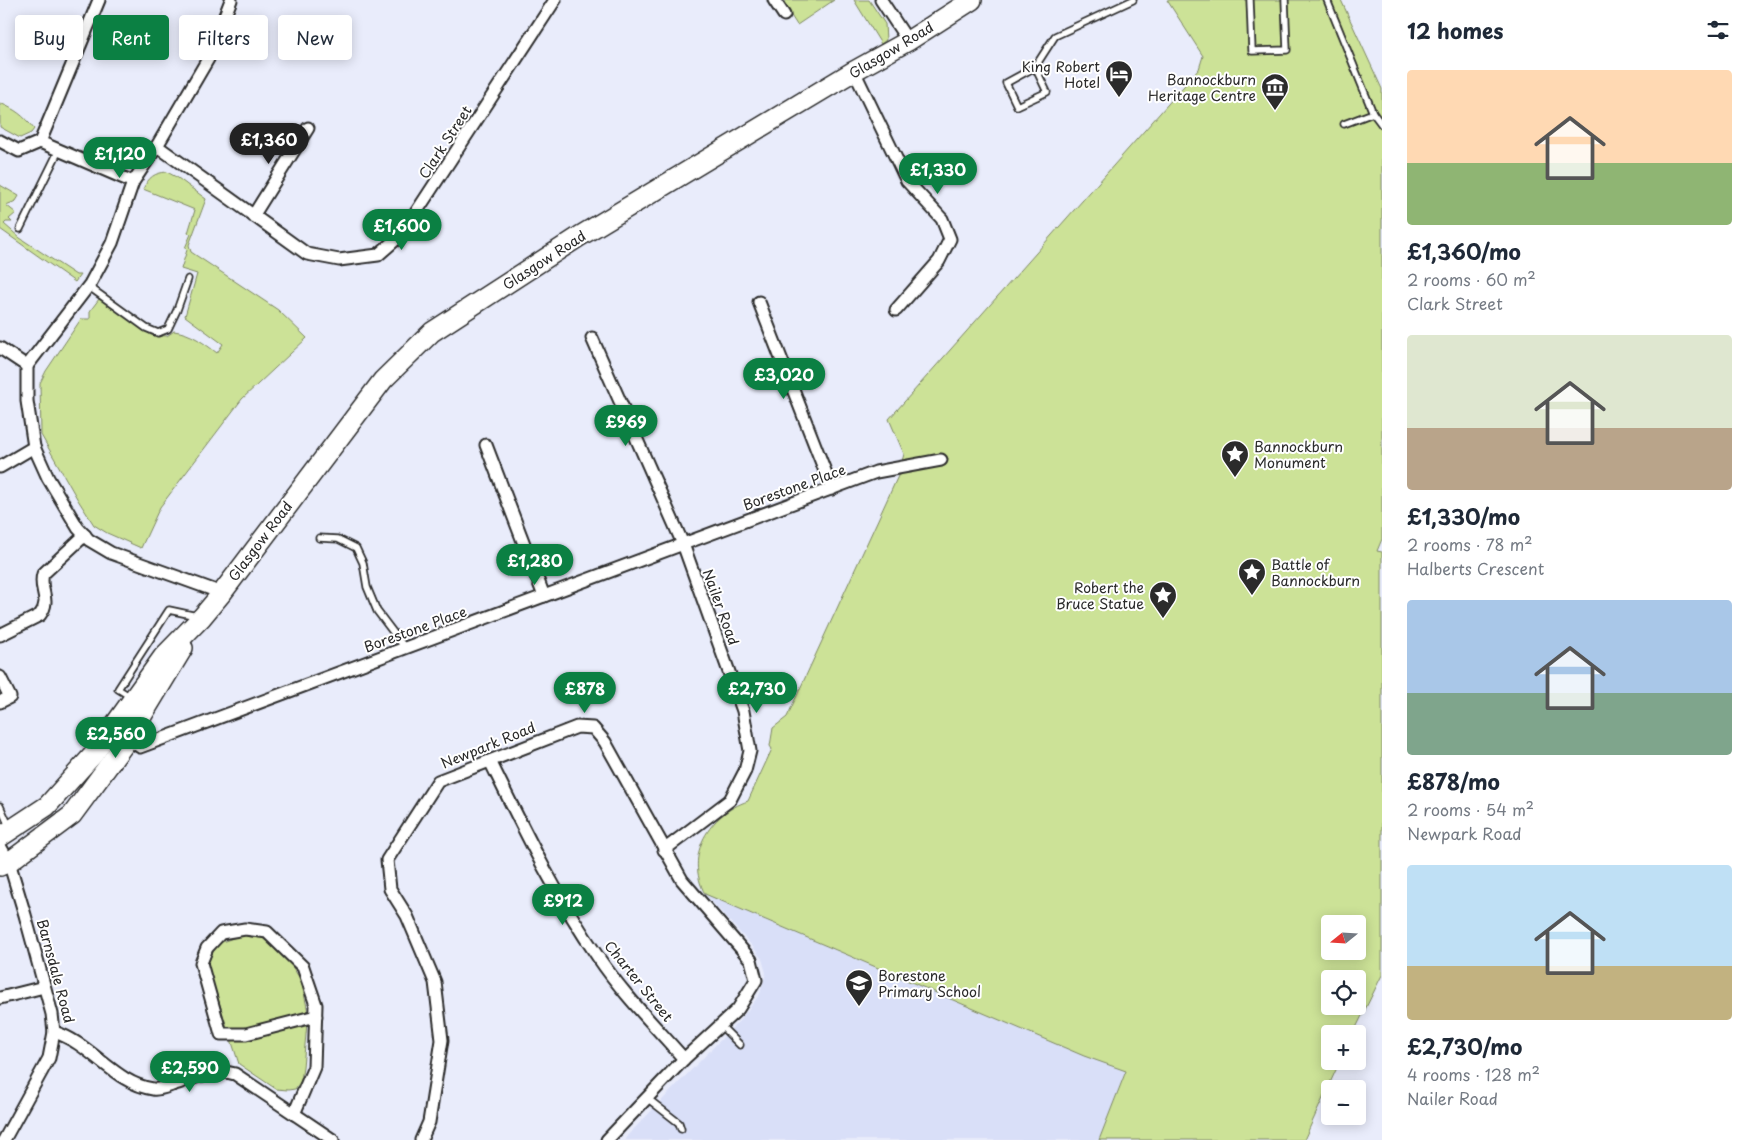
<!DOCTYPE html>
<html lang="en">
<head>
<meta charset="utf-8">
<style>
	body { margin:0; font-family:"Playpen Sans",sans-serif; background:#f6f6f7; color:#1f2937; height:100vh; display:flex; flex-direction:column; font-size:19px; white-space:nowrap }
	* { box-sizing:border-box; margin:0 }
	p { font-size:16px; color:#747a83 }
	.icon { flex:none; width:28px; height:28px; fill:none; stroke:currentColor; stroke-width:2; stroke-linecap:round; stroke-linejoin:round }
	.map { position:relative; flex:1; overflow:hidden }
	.drawer { display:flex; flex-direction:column; background:#fff; width:375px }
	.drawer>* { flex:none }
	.hud { position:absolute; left:15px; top:15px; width:475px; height:45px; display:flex; gap:10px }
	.needle { width:32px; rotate:252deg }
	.fabs { position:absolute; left:1321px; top:915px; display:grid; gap:10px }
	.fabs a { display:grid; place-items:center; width:45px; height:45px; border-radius:5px; background:#fff; box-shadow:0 2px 12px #0003; font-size:25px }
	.price { position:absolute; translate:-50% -42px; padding:0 11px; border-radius:18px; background:#0b8043; color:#fff; font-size:16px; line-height:32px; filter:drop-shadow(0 1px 2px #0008) }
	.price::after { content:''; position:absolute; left:50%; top:30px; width:15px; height:11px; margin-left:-8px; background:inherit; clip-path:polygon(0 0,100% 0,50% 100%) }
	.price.on { background:#222; color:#fff }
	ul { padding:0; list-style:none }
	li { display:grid; align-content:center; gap:10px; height:265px; padding:0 25px }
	li span { display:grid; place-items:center; height:155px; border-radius:5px; color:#555 }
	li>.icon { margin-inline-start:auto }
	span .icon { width:90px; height:90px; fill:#fffc; stroke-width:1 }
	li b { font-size:21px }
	h2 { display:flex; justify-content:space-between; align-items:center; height:60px; padding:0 25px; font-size:21px }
	.pill { padding:0 18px; border-radius:5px; background:#fff; box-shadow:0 2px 12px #0003; font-size:18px; line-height:45px }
	.pill.on { background:#0b8043; color:#fff }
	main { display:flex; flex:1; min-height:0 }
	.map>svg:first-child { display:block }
</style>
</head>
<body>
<main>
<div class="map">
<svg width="1382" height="1140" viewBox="0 0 1382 1140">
	<rect width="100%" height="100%" fill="#e9ecfb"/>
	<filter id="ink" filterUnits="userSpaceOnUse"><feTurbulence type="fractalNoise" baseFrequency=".02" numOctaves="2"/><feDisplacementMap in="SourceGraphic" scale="10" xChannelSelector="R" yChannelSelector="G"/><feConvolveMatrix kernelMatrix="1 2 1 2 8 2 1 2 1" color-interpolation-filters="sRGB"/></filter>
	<g filter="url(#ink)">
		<polygon fill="#d9dff8" points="705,894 1084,1056 1126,1071 1099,1140 626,1140 627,1136 741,1019 760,994 766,973 762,959 753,947"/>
		<g fill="#cce297" stroke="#7c8661" fill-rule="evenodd">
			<polygon points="787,0 834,0 797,25 783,3"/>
			<polygon points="854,0 869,0 885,24 886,40 881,44"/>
			<path d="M1167,0H1341L1382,89V539L1377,551L1382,552V975L1353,1034H1330V1061H1340L1304,1140H1099L1126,1071L1084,1056L705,894C684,855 709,814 748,801L772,749L770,746L773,728L787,717L898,476L904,454L889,419L1199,69L1203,56ZM1330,924H1358V951H1330ZM1330,979H1358V1006H1330Z"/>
			<path d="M0,103C16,110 23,115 34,129L31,133L20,138L0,127Z"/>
			<path d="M167,172L178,178L206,199L189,245L191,252L278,310L307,338L242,399L160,507L141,548L107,533L94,525L78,500L41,435L40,383L46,371L81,319H90V311L99,299L151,335L167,336L174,331C191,333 204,343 217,353L223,344L185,316L197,274L181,269L187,250L185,248L191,234L188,233L195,210L143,189C149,177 154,173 167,172Z"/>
			<polygon points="0,185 19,196 16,201 6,205 16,213 9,219 12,222 6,222 4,224 20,238 76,275 80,275 75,282 0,229"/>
			<polygon points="242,935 261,937 284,954 301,980 308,1012 303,1067 301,1081 295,1089 288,1090 276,1089 239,1064 210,974 208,960 219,943"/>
		</g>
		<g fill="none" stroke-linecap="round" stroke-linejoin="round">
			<g stroke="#2b2b2b" stroke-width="9">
				<g id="lane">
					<polyline points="1250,0 1252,51 1287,50 1285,0"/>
					<polyline points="1327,0 1373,113 1382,125"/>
					<polyline points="1035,67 1047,92 1017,106 1006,83 1035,67 1055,36 1133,0"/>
					<polyline points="1344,124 1373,113"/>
					<polyline points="20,229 59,150"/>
					<polyline points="88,286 146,328 158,333 168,329 177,310 188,279"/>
					<polyline points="319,538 338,539 356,548 363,563 367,587 377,611 405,648"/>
					<polyline points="131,697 118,689 169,610 197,616"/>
					<polyline points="0,806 10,828"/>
					<polyline points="720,1025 740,1045"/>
					<polyline points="647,1098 679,1123 681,1129"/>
				</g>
			</g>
			<g stroke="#2b2b2b" stroke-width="15">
				<g id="street">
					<polyline points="774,0 784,15"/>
					<polyline points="881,0 908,41"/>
					<polyline points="854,71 907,181 942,219 950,239 939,261 896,310"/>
					<polyline points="0,141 19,151 40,142 133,182"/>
					<polyline points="40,142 99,0"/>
					<polyline points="157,146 307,254 339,260 378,255 402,234 555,0"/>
					<polyline points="253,216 308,128"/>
					<polyline points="759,302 832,489"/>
					<polyline points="592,338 683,544 743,711 750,751 745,771 730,800 664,850"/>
					<polyline points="0,348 27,366"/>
					<polyline points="27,366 90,284 112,243 133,182 157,146 208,59 231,0"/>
					<polyline points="27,366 27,401 34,447 48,478 78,528 89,540 111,553 222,593"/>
					<polyline points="486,445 544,596"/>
					<polyline points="0,467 34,447"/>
					<path d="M0,635L40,615C52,599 38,589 43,574L85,535"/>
					<polyline points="0,677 10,697 0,702"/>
					<polyline points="124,740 128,739 140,747 876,472 941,460"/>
					<path d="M490,761C523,828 555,895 598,957C623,994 655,1026 684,1059"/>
					<polyline points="0,846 9,862 25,915 52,1014 54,1032 49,1058 4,1140"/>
					<polyline points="0,998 44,987"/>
					<path d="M54,1032C91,1043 115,1084 153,1089C159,1090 166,1087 172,1085C191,1079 215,1068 235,1074L333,1140"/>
					<polyline points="294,1114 314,1067 316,1005 303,967 267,932 245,929 221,933 207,948 201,963 221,1034 246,1034 316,1016"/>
					<polyline points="421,1140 429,1122 442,1040 435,982 407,916 390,889 387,860 438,781 577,727 593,728 605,742 682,880 751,960 756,980 738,1009 684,1059 607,1140"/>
				</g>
			</g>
			<g stroke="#2b2b2b" stroke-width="22">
				<g id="primary">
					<polyline points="0,837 47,806 93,755 163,657 202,617 222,593 383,380 432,332 580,236 854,71 908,41 972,0"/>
					<polyline points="0,866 9,862 72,815 128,739 183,648"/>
				</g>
			</g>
			<use href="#lane" stroke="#fff" stroke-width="5.5"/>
			<use href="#street" stroke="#fff" stroke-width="11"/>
			<use href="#primary" stroke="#fff" stroke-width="19"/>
		</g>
	</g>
	<defs>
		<g id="hotel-pin" transform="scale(1.4375)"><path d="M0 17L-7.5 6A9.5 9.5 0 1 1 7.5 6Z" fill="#2b2b2b" stroke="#fff"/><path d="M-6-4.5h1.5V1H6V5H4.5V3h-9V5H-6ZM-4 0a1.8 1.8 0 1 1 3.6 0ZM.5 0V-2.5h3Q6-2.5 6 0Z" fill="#fff"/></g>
		<g id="museum-pin" transform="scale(1.4375)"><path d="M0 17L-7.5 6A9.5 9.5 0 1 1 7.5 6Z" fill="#2b2b2b" stroke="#fff"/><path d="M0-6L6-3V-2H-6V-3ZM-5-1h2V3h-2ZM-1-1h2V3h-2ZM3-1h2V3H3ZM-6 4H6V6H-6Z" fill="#fff"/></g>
		<g id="sight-pin" transform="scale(1.4375)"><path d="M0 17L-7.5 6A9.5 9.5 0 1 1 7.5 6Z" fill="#2b2b2b" stroke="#fff"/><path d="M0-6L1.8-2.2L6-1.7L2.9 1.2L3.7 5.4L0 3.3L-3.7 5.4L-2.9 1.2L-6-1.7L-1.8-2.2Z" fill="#fff"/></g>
		<g id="school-pin" transform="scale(1.4375)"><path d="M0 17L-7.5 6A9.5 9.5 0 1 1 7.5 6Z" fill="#2b2b2b" stroke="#fff"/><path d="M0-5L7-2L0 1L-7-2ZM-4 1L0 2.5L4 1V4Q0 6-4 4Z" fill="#fff"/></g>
	</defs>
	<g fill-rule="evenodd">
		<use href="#hotel-pin" x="1119" y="74"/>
		<use href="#museum-pin" x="1275" y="87"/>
		<use href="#sight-pin" x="1235" y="454"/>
		<use href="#sight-pin" x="1252" y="572"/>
		<use href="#sight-pin" x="1163" y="595"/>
		<use href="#school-pin" x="859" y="983"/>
	</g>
	<g text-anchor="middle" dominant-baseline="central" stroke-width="4" stroke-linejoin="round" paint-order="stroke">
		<g font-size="14" fill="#2b2b2b" stroke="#fff">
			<text transform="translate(891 50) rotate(-31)">Glasgow Road</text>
			<text transform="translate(445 142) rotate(-57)">Clark Street</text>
			<text transform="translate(544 260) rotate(-33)">Glasgow Road</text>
			<text transform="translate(794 487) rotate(-20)">Borestone Place</text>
			<text transform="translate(260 541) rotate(-53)">Glasgow Road</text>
			<text transform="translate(721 607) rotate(70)">Nailer Road</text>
			<text transform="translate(415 629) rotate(-20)">Borestone Place</text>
			<text transform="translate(488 745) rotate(-22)">Newpark Road</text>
			<text transform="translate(56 971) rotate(75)">Barnsdale Road</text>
			<text transform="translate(639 981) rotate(51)">Charter Street</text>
		</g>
		<g font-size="14" fill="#2b2b2b" stroke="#fff" text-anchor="end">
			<text x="1100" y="66">King Robert<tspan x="1100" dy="16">Hotel</tspan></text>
			<text x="1256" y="79">Bannockburn<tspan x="1256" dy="16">Heritage Centre</tspan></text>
			<text x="1254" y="446" text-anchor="start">Bannockburn<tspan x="1254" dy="16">Monument</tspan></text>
			<text x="1271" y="564" text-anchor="start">Battle of<tspan x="1271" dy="16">Bannockburn</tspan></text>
			<text x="1144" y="587">Robert the<tspan x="1144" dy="16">Bruce Statue</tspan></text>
			<text x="878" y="975" text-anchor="start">Borestone<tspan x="878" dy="16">Primary School</tspan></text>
		</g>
	</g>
</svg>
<div class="fabs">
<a><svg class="needle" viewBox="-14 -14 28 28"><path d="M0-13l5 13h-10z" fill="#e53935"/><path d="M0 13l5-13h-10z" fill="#747a83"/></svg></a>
<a><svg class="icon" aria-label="locate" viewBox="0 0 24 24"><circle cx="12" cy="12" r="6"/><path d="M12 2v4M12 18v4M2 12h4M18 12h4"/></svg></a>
<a>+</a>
<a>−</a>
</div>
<b class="price on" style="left:269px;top:165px">£1,360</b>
<b class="price" style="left:120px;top:179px">£1,120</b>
<b class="price" style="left:938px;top:195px">£1,330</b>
<b class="price" style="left:402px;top:251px">£1,600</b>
<b class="price" style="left:784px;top:400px">£3,020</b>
<b class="price" style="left:626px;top:447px">£969</b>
<b class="price" style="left:535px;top:586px">£1,280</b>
<b class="price" style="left:585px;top:714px">£878</b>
<b class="price" style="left:757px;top:714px">£2,730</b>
<b class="price" style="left:116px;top:759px">£2,560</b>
<b class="price" style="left:563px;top:926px">£912</b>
<b class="price" style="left:190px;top:1093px">£2,590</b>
<div class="hud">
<a class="pill">Buy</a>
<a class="pill on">Rent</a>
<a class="pill">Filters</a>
<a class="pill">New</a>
</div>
</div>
<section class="drawer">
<h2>12 homes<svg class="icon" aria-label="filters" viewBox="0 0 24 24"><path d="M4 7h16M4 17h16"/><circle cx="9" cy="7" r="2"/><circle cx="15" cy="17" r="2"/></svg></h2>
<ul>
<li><span style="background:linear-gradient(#ffd9b3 60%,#8fb573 0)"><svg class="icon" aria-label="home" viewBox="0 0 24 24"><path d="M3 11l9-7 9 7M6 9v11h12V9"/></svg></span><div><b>£1,360/mo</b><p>2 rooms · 60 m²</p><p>Clark Street</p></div></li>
<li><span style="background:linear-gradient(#dfe7d0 60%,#b9a48a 0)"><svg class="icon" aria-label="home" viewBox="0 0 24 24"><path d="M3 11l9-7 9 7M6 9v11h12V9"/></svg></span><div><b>£1,330/mo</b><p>2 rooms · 78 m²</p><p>Halberts Crescent</p></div></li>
<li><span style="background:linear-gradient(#a9c7e8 60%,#7fa58c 0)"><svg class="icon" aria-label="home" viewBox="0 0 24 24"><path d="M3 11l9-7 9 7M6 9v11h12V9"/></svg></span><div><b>£878/mo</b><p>2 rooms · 54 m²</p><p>Newpark Road</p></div></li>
<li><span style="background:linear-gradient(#bfe0f5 65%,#c2b280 0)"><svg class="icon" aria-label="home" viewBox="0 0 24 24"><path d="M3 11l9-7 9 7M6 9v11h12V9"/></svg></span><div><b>£2,730/mo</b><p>4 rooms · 128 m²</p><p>Nailer Road</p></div></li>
</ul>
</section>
</main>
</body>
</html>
